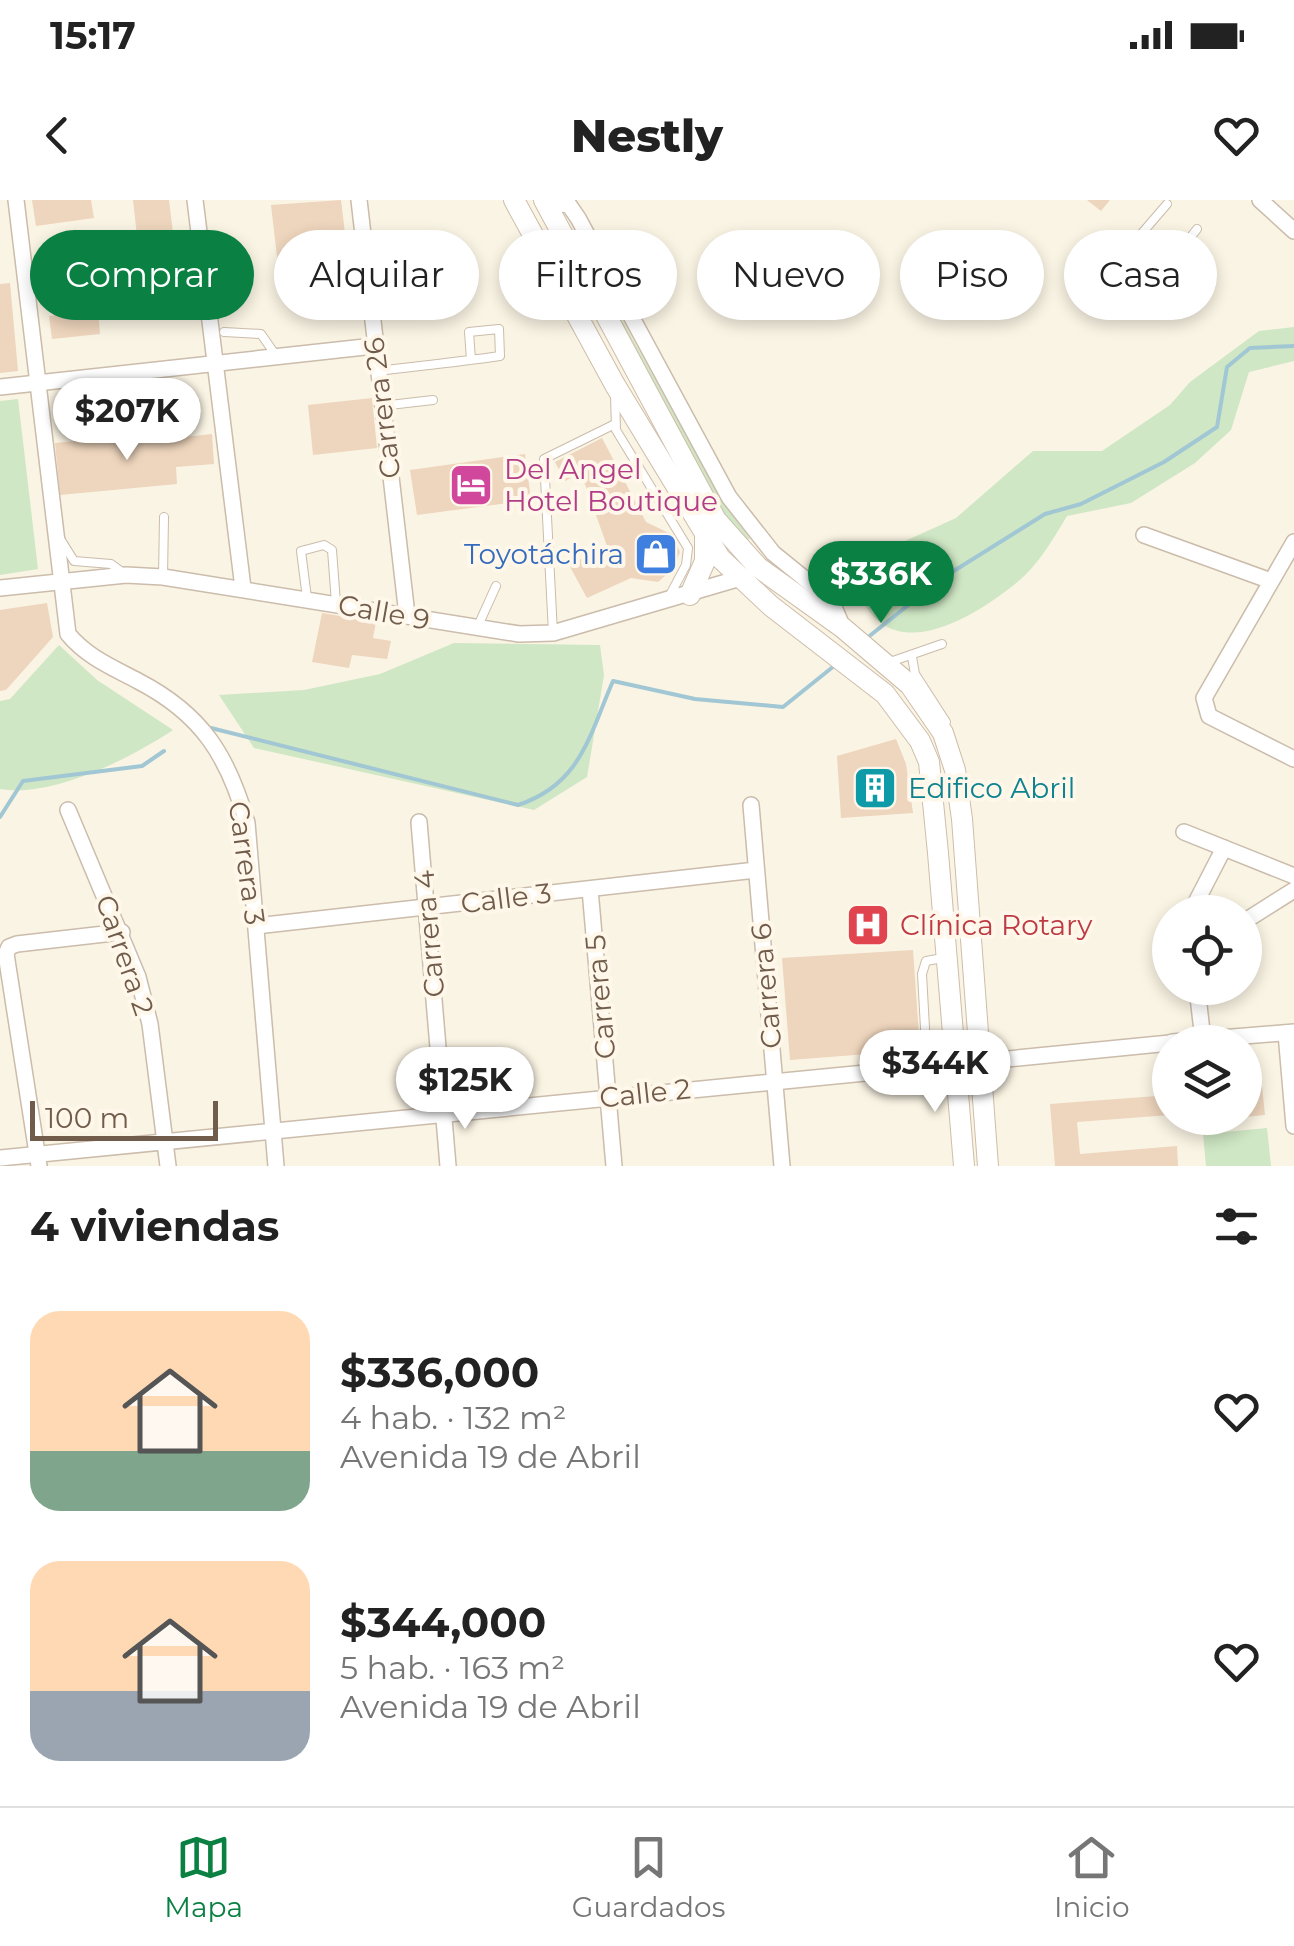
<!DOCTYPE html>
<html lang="es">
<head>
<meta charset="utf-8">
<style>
	body { margin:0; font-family:Montserrat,sans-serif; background:#f6f6f6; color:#222; height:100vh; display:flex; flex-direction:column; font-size:38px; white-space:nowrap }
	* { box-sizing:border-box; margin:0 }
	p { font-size:32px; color:#767676 }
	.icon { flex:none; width:55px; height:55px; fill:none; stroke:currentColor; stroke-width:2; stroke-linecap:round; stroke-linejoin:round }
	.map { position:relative; height:966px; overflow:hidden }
	.sheet { display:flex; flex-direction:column; background:#fff; flex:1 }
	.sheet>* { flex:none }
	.hud { position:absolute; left:30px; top:30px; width:1235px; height:90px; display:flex; gap:20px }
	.tools { position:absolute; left:1152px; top:695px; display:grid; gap:20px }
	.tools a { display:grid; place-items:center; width:110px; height:110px; border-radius:50%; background:#fff; box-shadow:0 5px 15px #0003; font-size:50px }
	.scale { position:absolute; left:30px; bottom:25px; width:188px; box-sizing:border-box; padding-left:10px; border:5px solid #715c4b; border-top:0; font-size:28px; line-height:35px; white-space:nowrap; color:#715c4b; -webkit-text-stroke:8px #fef7ea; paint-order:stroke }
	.price { position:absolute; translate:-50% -85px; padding:0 22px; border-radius:35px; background:#fff; color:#222; font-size:32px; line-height:65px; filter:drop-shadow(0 2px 5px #0008) }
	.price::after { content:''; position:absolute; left:50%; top:60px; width:30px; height:22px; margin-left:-15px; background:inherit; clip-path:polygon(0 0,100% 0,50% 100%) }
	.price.active { background:#0b8043; color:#fff }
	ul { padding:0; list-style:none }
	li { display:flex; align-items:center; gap:30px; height:250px; padding:0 30px }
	li span { display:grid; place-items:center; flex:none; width:280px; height:200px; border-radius:30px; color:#555 }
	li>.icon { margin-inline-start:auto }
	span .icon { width:120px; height:120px; fill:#fffc; stroke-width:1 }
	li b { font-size:42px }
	h2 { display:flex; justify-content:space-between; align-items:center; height:120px; padding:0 30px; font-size:42px }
	.pill { padding:0 35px; border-radius:45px; background:#fff; box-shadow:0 5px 15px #0003; font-size:35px; line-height:90px }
	.pill.active { background:#0b8043; color:#fff }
	.status { display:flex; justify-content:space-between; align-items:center; height:70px; padding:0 50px; background:#fff; direction:ltr }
	.status svg { height:28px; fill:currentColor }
	header { display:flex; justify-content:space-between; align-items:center; height:130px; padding:0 30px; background:#fff; font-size:45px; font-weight:800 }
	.menu { display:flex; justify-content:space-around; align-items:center; height:140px; border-top:2px solid #e0e0e0; background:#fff; font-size:28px; color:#767676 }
	.menu a { display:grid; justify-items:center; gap:5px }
	.menu .active { color:#0b8043 }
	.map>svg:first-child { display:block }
</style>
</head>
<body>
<div class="status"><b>15:17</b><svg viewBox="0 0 49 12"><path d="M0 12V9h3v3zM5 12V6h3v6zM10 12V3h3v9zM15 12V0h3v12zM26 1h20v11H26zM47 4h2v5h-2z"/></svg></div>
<header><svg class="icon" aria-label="back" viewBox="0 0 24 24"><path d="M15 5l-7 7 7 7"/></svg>Nestly<svg class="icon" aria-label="heart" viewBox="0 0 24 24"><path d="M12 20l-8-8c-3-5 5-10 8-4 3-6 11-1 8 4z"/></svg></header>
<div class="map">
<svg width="1294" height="966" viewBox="0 0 1294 966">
	<rect width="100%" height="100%" fill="#faf4e4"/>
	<g fill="#cfe7c4">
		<polygon points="591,64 721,298 750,339 743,341 716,304 587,66"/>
		<path d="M1294,127V161L1249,172L1231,230L1195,263L1131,303L1067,316C1052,341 1038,366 1015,384C968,422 884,470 857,386L903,342L956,318L1033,251H1102L1170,205L1190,182L1259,131Z"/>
		<polygon points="18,199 38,369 0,375 0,201"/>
		<polygon points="454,443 600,445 604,475 587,577 534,610 254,548 219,495 304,490 380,474"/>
		<path d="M59,445L97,480L173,530C129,559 52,598 0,589V501L10,499Z"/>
		<polygon points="1267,928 1271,966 1206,966 1203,934"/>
	</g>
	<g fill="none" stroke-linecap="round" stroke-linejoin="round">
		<g stroke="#a1c7d4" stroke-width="4">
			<polyline points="867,438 941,379 1045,314 1081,304 1164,262 1217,227 1227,167 1250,148 1294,146"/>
			<path d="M211,528L518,605C581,584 589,536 613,481L695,499L783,507L834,466"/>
			<polyline points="0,617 23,581 142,566 164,551"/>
		</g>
	</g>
	<g fill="#eed5bd">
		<polygon points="32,0 91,0 94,18 36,26"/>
		<polygon points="133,0 169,0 174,41 138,45"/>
		<polygon points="341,0 349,66 279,74 271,5"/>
		<polygon points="1087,0 1110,0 1101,11"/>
		<polygon points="10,83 18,171 0,173 0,84"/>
		<polygon points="98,110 100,134 52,139 49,116"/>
		<polygon points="372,198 377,248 313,255 308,205"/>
		<polygon points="212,234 214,264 176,267 177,284 60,295 55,243 107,238 121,244"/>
		<polygon points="602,238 646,322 671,334 680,352 673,369 658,382 631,378 587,398 569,365 607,346 581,273 565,281 555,262"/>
		<polygon points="525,254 531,300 417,315 410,270"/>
		<polygon points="47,403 53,437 6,490 0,491 0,410"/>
		<polygon points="322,413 376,422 373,438 391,441 387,459 352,455 349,468 312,462"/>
		<polygon points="896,539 906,564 913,613 841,618 837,556"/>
		<polygon points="913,750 920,850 790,860 782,758"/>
		<polygon points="1262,886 1265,915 1245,917 1245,888"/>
		<polygon points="1170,895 1170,915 1077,922 1080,954 1177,946 1178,966 1055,966 1050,904"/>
	</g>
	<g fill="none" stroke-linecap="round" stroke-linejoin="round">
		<g stroke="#cbbcab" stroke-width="10">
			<g id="lane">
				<polyline points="1130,47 1167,4"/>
				<polyline points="1163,73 1197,29"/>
				<polyline points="224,132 261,134 277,157"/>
				<path d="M377,171C418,166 459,162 500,156L499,129L469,132L471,160"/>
				<polyline points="615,194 616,230 688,348 686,365 670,395"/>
				<polyline points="381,206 433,200"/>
				<polyline points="59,337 74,361 111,364 126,375"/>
				<polyline points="163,377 164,317"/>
				<polyline points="307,398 301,351 324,345 332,350 336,403"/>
				<polyline points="477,428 496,386"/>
				<polyline points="553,433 544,259 615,224"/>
				<polyline points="912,457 915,474 946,522"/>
				<polyline points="890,462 942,444"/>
				<polyline points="927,864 922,774 926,761 943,758"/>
			</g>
		</g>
		<g stroke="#cbbcab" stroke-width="18">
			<g id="street">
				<path d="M16,0L68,434C87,457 112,467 138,481C202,514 228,556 247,623L276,966"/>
				<polyline points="195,0 243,388"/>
				<polyline points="359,0 407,415"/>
				<polyline points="1260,0 1294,31"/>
				<polyline points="545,2 569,5 578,18 729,297 773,353 831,400 843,428"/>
				<polyline points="0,187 374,146"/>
				<polyline points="1144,335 1271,381"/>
				<polyline points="1294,342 1204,498 1209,516 1294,559"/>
				<polyline points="0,388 126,375 163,377 519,434 553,433 747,376"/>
				<polyline points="751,605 782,966"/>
				<polyline points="68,610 138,777 150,824 168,966"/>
				<polyline points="419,622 448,966"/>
				<polyline points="1184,632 1294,676"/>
				<polyline points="590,689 614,966"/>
				<polyline points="1191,712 1224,648"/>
				<polyline points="1245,721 1294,690"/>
				<polyline points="256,726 756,670"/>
				<polyline points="1197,788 1203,840"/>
				<polyline points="1286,833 1294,926"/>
				<polyline points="1172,842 1294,832"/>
				<polyline points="0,958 1170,843"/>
				<polyline points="39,966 6,754 9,747 17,744 122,732"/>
			</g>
		</g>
		<g stroke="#cebda9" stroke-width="22">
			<g id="secondary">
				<polyline points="514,0 615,185 720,358 771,406 885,494 920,541 929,562 938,653 964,966"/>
				<polyline points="544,0 716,320 758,367 843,428 910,485 943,533 955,570 962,619 988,966"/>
				<polyline points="690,395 705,361 705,338"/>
			</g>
		</g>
		<use href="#lane" stroke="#fff" stroke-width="8"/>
		<use href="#street" stroke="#fff" stroke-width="15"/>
		<use href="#secondary" stroke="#fff" stroke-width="20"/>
	</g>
	<defs>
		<g id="hotel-square" transform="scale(2.25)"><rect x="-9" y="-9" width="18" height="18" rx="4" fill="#d1479c" stroke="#fef7ea"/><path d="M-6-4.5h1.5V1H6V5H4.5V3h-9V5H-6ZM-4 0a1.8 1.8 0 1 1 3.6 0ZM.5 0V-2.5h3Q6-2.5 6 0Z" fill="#fff"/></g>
		<g id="shop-square" transform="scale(2.25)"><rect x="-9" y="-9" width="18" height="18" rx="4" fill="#3f7fe0" stroke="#fef7ea"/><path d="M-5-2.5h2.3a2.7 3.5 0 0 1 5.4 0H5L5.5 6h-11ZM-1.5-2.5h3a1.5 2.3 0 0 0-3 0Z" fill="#fff"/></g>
		<g id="building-square" transform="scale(2.25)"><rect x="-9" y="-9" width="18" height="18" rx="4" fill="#0f9aa8" stroke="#fef7ea"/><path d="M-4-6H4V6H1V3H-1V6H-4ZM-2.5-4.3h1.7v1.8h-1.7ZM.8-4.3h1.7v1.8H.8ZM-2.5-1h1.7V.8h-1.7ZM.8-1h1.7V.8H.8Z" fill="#fff"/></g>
		<g id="hospital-square" transform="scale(2.25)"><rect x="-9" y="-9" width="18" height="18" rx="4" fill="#e0444e" stroke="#fef7ea"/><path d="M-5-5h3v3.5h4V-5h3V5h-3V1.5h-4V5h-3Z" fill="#fff"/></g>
	</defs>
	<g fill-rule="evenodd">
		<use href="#hotel-square" x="471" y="285"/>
		<use href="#shop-square" x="656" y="354"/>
		<use href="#building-square" x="875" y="588"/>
		<use href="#hospital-square" x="868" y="725"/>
	</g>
	<g text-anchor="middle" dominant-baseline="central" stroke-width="8" stroke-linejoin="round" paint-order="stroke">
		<g font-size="28" fill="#715c4b" stroke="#fef7ea">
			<text transform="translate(382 208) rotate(-97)">Carrera 26</text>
			<text transform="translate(384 412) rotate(10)">Calle 9</text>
			<text transform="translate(247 663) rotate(82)">Carrera 3</text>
			<text transform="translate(506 698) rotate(-7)">Calle 3</text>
			<text transform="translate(429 734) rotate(-95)">Carrera 4</text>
			<text transform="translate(125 755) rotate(71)">Carrera 2</text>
			<text transform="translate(766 786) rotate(-95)">Carrera 6</text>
			<text transform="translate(600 797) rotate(-95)">Carrera 5</text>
			<text transform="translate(645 893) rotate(-6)">Calle 2</text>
		</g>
		<g font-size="28" fill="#b23c85" stroke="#fef7ea" text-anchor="start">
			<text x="504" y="269">Del Angel<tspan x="504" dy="32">Hotel Boutique</tspan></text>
		</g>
		<g font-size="28" fill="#366cbe" stroke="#fef7ea" text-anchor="end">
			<text x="624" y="354">Toyotáchira</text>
		</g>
		<g font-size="28" fill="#0d838f" stroke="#fef7ea" text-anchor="start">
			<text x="908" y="588">Edifico Abril</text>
		</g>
		<g font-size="28" fill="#be3a42" stroke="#fef7ea" text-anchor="start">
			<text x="900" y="725">Clínica Rotary</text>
		</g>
	</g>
</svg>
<div class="tools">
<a><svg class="icon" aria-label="locate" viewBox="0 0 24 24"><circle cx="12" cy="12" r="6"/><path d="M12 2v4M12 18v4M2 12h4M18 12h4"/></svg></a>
<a><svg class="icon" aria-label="layers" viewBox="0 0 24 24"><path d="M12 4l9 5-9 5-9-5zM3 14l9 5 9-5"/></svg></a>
</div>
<div class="scale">100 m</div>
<b class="price" style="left:127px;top:263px">$207K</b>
<b class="price active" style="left:881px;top:426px">$336K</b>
<b class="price" style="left:935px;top:915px">$344K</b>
<b class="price" style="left:465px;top:932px">$125K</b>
<div class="hud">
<a class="pill active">Comprar</a>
<a class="pill">Alquilar</a>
<a class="pill">Filtros</a>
<a class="pill">Nuevo</a>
<a class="pill">Piso</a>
<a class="pill">Casa</a>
</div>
</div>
<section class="sheet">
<h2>4 viviendas<svg class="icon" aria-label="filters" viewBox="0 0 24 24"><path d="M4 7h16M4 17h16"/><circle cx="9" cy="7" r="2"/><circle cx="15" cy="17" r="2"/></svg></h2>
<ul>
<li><span style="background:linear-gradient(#ffd9b3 70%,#7fa58c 0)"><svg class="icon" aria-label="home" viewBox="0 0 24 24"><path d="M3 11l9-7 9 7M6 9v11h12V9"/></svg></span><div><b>$336,000</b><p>4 hab. · 132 m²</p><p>Avenida 19 de Abril</p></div><svg class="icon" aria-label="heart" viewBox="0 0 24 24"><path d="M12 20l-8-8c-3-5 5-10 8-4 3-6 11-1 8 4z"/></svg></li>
<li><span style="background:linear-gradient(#ffd9b3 65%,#9aa5b1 0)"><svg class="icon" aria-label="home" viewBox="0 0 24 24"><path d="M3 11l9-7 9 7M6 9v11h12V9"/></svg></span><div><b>$344,000</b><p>5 hab. · 163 m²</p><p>Avenida 19 de Abril</p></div><svg class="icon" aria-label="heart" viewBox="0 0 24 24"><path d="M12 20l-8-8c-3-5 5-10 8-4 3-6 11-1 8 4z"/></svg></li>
</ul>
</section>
<nav class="menu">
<a class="active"><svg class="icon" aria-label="map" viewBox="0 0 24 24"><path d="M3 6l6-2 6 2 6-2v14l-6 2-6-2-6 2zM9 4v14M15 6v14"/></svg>Mapa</a>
<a><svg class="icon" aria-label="saved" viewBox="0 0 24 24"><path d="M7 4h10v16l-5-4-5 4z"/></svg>Guardados</a>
<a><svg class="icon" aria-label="home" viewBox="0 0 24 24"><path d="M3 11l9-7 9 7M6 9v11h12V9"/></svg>Inicio</a>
</nav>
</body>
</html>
